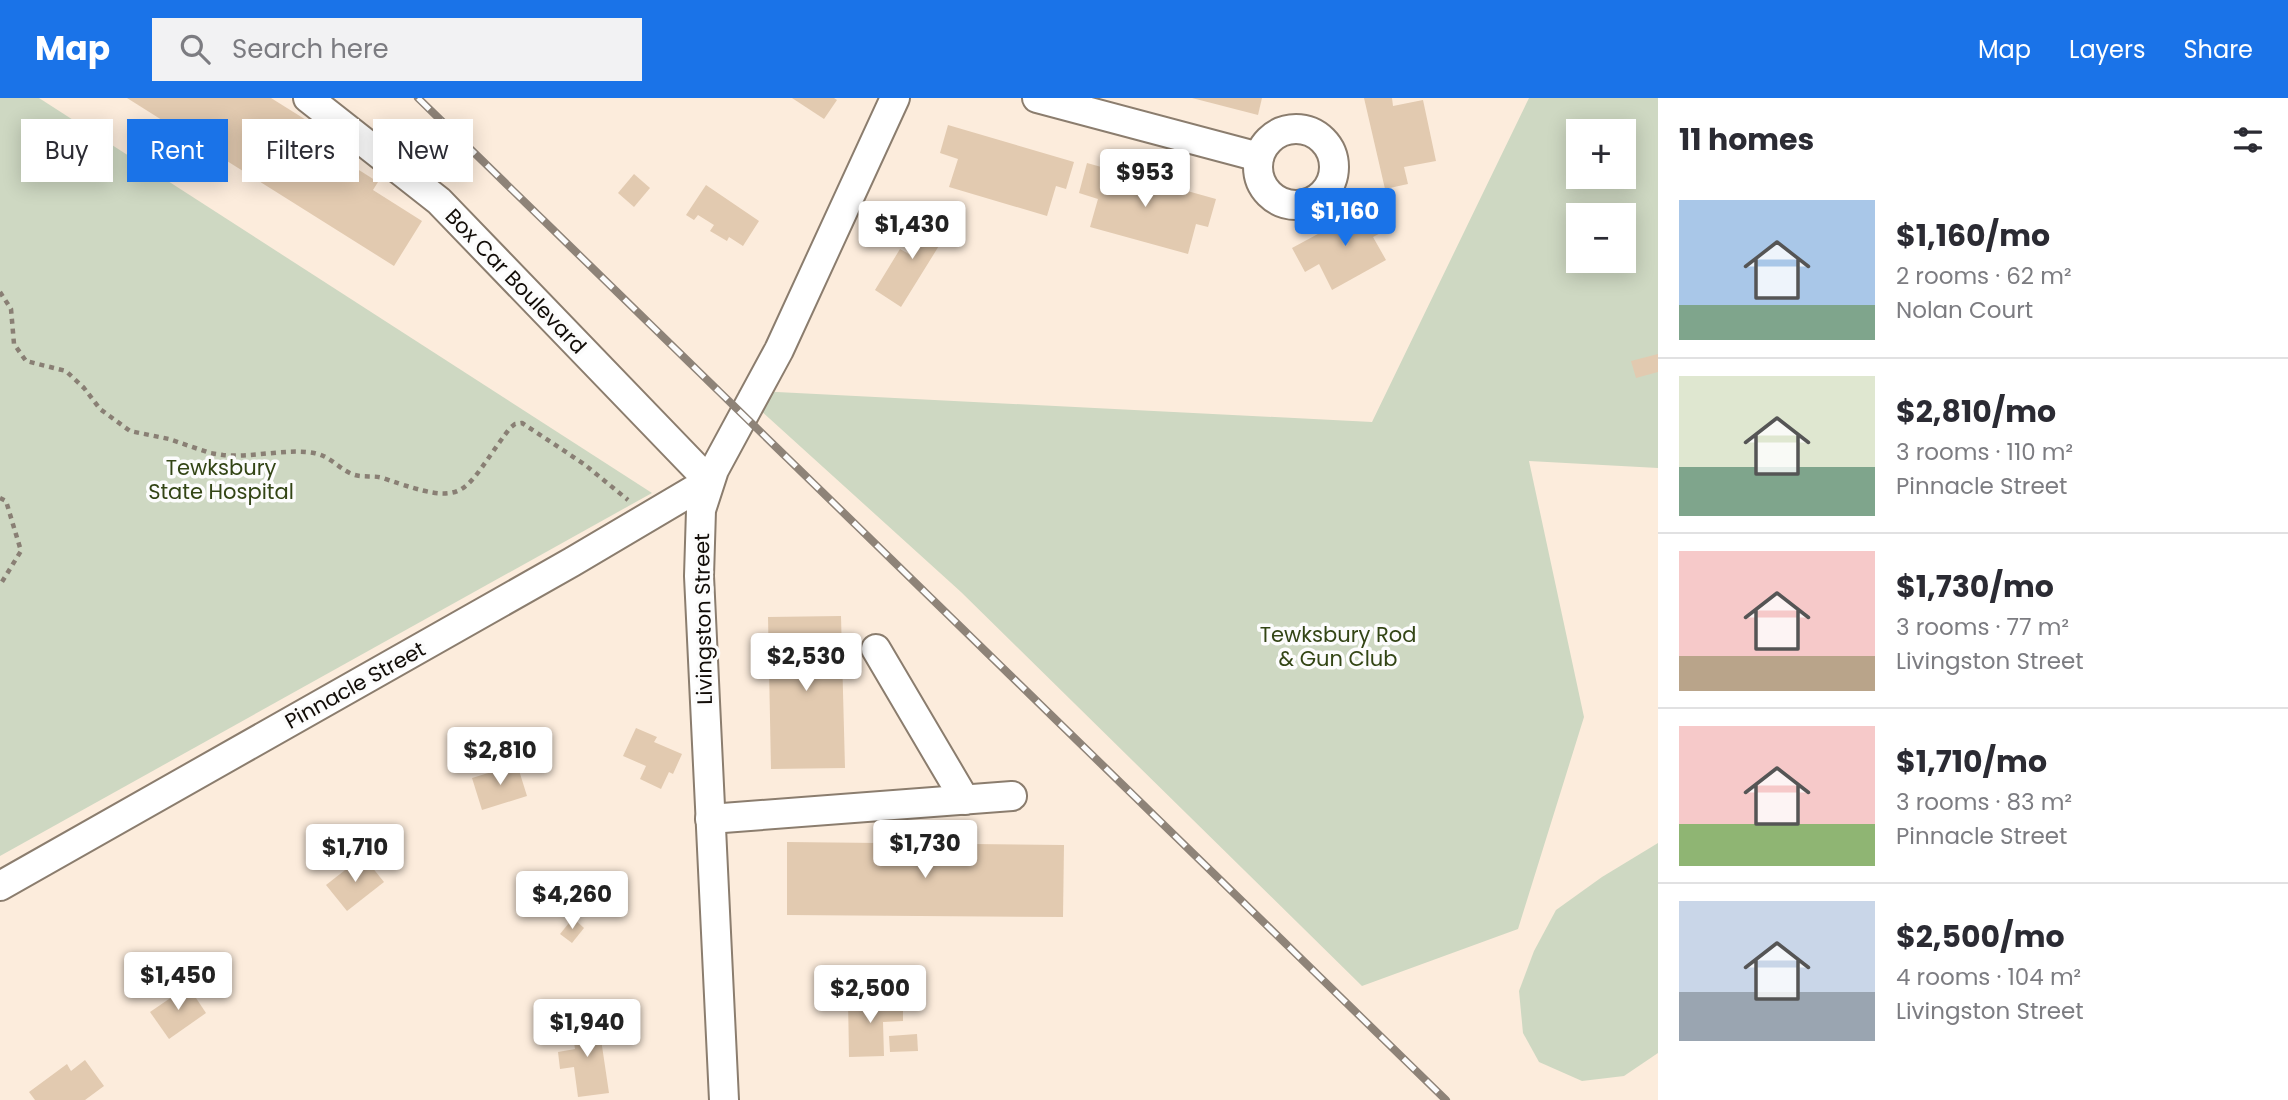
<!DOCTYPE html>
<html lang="en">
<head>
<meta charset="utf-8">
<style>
	body { margin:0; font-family:Poppins,sans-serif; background:#f2f2f3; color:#2b2b33; height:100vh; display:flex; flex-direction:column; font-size:26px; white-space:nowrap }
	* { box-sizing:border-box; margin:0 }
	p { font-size:23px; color:#7c7c81 }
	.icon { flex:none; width:38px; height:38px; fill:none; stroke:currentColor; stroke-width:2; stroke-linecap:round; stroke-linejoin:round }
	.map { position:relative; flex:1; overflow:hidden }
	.sheet { display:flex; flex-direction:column; background:#fff; width:630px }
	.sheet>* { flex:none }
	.guide { position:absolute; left:21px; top:21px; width:665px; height:63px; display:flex; gap:14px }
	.tools { position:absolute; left:1566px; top:21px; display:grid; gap:14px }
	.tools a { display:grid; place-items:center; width:70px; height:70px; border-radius:0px; background:#fff; box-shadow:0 4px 18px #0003; font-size:35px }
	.price { position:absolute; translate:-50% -60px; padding:0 16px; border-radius:7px; background:#fff; color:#222; font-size:23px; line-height:46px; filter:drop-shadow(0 2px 4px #0008) }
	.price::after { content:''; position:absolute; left:50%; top:42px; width:21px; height:16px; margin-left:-10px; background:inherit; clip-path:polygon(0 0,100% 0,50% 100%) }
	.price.selected { background:#1a73e8; color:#fff }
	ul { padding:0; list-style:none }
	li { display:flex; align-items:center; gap:21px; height:175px; padding:0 21px }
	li+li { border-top:2px solid #e1e1e2 }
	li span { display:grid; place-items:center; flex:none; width:196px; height:140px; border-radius:0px; color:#555 }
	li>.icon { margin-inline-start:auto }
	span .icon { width:84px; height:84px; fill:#fffc; stroke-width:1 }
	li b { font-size:30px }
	h2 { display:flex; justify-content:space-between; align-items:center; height:84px; padding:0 21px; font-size:30px }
	.chip { padding:0 24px; border-radius:0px; background:#fff; box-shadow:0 4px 18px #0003; font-size:24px; line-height:63px }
	.chip.selected { background:#1a73e8; color:#fff }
	header { display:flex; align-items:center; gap:42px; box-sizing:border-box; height:98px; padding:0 35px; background:#1a73e8; color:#fff }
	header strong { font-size:33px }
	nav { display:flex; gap:38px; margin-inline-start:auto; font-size:24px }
	.search { width:490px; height:63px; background:#f2f2f3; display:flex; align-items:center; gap:18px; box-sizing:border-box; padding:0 24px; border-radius:0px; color:#7c7c81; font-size:26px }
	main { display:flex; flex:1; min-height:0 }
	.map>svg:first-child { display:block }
</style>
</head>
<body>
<header>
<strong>Map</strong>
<div class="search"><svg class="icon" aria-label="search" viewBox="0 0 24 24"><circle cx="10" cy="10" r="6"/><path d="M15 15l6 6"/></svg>Search here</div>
<nav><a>Map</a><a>Layers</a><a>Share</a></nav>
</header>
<main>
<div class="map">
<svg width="1658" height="1002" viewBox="0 0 1658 1002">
	<rect width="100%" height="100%" fill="#fcecdc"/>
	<g fill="#ced8c2" fill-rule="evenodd">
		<polygon points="0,0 39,0 652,395 0,758"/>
		<path d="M1529,0H1658V370L1529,363L1584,619L1518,831L1362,888L961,494L738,292L1372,324ZM1578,33H1624V79H1578ZM1578,117H1624V163H1578Z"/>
		<polygon points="1658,745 1658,955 1624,978 1582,983 1539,964 1523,935 1519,893 1534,853 1556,812 1602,779"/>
	</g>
	<g fill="#e2cab0">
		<polygon points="127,0 271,0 335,40 327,52 378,84 373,92 422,123 394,168"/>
		<polygon points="792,0 834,0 837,2 824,21"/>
		<polygon points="1192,0 1262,0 1258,17"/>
		<polygon points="1364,0 1392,0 1393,8 1423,2 1436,63 1404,69 1408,86 1385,91"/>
		<polygon points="948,27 1074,64 1066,91 1056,88 1047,118 949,89 958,61 940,55"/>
		<polygon points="1087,65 1216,101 1208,129 1196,126 1188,156 1090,129 1098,101 1079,95"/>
		<polygon points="634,76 650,90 634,109 618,95"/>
		<polygon points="706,87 759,123 743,148 729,139 727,143 710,133 714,127 698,117 694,122 686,117"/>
		<polygon points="1375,105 1388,131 1373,139 1386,162 1332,192 1319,166 1305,174 1292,150"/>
		<polygon points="925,115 950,130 901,209 875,192 900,151 909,156 917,143 911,139"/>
		<polygon points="1658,256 1658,274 1636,280 1631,263"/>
		<polygon points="841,518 845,670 771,671 768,519"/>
		<polygon points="636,630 657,639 654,644 682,656 673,676 669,674 661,691 640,681 646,668 623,658"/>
		<polygon points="517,666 527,698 482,712 472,680"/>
		<polygon points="787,744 1064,747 1063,819 787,817"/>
		<polygon points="363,758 384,784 347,813 326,787"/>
		<polygon points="573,820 584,830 572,845 560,836"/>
		<polygon points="188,888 206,915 169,941 150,914"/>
		<polygon points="883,900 883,906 903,906 903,923 883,924 884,958 849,959 848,901"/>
		<polygon points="598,921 609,995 578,999 574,969 560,971 558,954 575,951 571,924"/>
		<polygon points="917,936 918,953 890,954 889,938"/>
		<polygon points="85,962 104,988 85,1002 35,1002 29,994 67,966 71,973"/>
	</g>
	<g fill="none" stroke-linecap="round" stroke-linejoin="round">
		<g stroke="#8b7d6e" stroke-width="32">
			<g id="minor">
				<polyline points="1037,0 1259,59"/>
				<circle cx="1296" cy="69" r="38"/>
				<polyline points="876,551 965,702"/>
				<polyline points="710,721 1012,698"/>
				<polyline points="0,788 572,464 709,383 439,103 308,0"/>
				<polyline points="724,1002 699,478 701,412 714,372 779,252 895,0"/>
			</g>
		</g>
		<g stroke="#897f74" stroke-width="4.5" stroke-dasharray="5 5" stroke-linecap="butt">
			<path d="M0,194L11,211L14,246L26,263L66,273L84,290L100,311L130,333L169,341L210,355L223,357C251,360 289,350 314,355C330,358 338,370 352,376C362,380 373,377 383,380C471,411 460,396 510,330L515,326L522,325L584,366L628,402"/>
			<polyline points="0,400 6,403 21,453 0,487"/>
		</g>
		<use href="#minor" stroke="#fff" stroke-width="28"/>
		<g stroke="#8e8378" stroke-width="8">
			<polyline id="rail" points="418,0 1446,1002"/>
		</g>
		<use href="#rail" stroke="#fcfcfc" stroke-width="5" stroke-dasharray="16" stroke-linecap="butt"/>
	</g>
	<g text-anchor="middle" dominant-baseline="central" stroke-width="7" stroke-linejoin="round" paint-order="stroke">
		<g font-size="21" fill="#120d08" stroke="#fcfcfc">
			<text transform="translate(516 183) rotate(46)">Box Car Boulevard</text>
			<text transform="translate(703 521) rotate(-91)">Livingston Street</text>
			<text transform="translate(355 587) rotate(-29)">Pinnacle Street</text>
		</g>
		<g font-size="21" fill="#334515" stroke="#fcfcfc">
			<text x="221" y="369">Tewksbury<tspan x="221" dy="24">State Hospital</tspan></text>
			<text x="1338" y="536">Tewksbury Rod<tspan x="1338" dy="24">&amp; Gun Club</tspan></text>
		</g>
	</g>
</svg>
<div class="tools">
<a>+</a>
<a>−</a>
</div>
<b class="price" style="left:1145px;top:111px">$953</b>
<b class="price selected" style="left:1345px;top:150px">$1,160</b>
<b class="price" style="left:912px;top:163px">$1,430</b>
<b class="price" style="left:806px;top:595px">$2,530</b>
<b class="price" style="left:500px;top:689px">$2,810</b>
<b class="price" style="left:925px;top:782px">$1,730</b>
<b class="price" style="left:355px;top:786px">$1,710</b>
<b class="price" style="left:572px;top:833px">$4,260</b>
<b class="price" style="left:178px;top:914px">$1,450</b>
<b class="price" style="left:870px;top:927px">$2,500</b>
<b class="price" style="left:587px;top:961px">$1,940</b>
<div class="guide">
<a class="chip">Buy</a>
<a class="chip selected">Rent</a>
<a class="chip">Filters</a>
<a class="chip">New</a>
</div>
</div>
<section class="sheet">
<h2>11 homes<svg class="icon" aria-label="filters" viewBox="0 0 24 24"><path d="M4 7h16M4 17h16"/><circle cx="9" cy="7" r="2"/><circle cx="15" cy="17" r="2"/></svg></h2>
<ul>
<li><span style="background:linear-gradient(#a9c7e8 75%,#7fa58c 0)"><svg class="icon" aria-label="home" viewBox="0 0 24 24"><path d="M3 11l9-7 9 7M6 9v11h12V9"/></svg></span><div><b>$1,160/mo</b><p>2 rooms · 62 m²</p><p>Nolan Court</p></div></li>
<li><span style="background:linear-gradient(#dfe7d0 65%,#7fa58c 0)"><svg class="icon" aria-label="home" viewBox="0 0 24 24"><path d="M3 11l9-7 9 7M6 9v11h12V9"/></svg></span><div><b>$2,810/mo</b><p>3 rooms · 110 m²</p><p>Pinnacle Street</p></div></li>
<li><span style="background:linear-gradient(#f6c9c9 75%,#b9a48a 0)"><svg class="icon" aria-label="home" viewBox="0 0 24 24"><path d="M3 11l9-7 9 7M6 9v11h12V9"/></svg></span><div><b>$1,730/mo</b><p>3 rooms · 77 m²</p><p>Livingston Street</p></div></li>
<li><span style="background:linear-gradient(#f6c9c9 70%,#8fb573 0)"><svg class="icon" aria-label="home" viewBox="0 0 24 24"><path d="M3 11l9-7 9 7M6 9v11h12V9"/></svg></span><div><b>$1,710/mo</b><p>3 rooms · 83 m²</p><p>Pinnacle Street</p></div></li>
<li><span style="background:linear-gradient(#c9d6e8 65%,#9aa5b1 0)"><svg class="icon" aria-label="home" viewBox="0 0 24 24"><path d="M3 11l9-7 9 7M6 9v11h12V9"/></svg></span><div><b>$2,500/mo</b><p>4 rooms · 104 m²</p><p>Livingston Street</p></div></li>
</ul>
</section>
</main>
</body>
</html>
